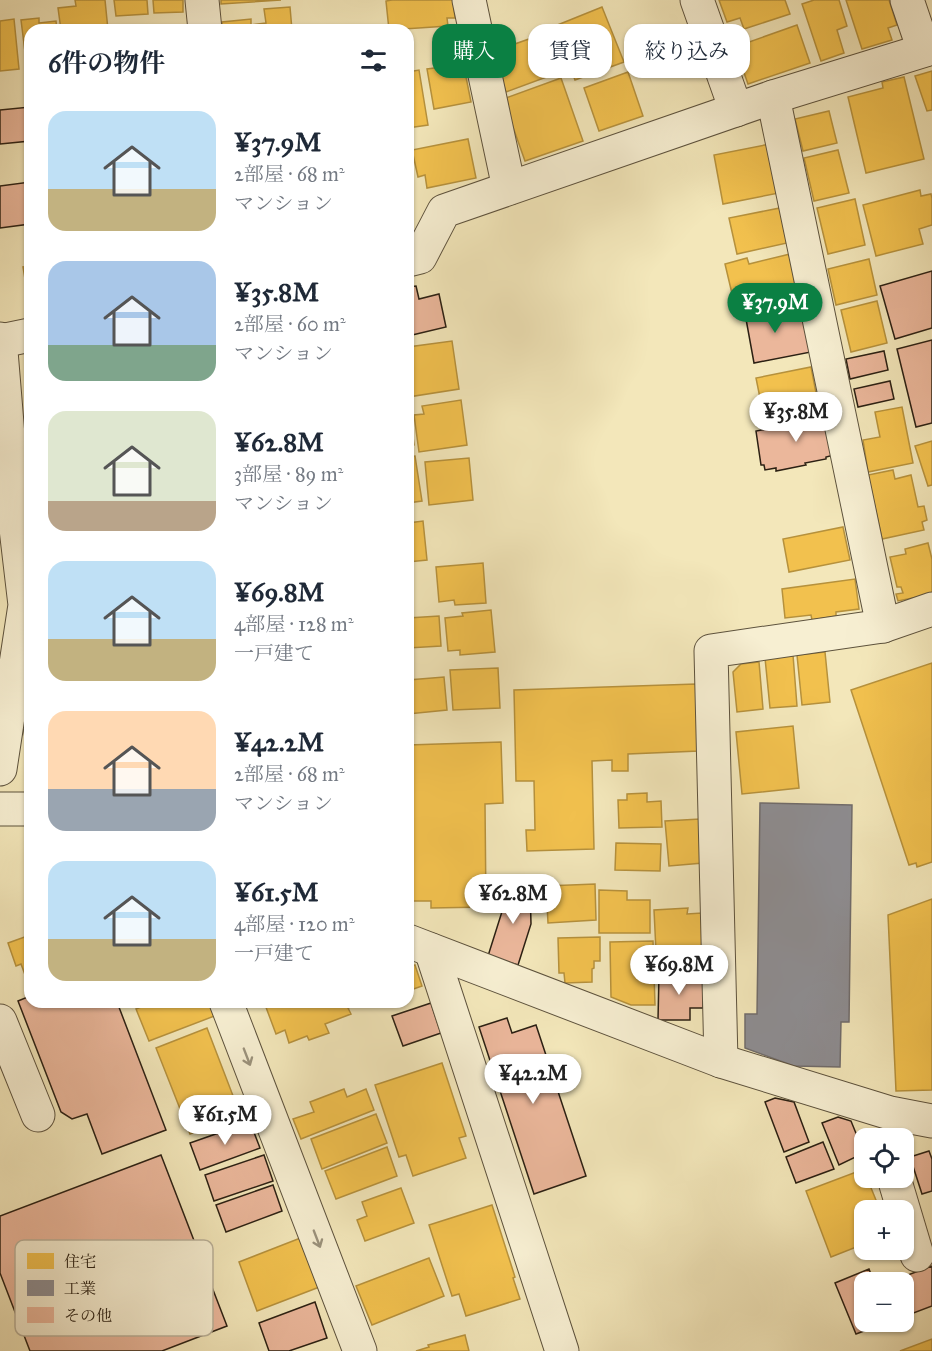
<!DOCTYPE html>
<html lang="ja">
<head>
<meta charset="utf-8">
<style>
	body { margin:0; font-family:"IM FELL Great Primer","Noto Serif JP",serif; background:#f6f6f7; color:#1f2937; height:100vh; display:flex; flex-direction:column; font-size:22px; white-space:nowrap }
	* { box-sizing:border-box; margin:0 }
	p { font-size:20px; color:#747a83 }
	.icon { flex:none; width:33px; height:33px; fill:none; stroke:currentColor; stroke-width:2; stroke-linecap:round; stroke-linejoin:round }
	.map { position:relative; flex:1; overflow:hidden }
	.details { position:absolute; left:24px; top:24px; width:390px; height:984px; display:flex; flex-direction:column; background:#fff; border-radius:18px; box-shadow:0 2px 4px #0004 }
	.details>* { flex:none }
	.top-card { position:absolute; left:432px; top:24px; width:410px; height:54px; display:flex; gap:12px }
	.controls { position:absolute; left:854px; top:1128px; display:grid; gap:12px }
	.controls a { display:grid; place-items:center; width:60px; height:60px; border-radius:12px; background:#fff; box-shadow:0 2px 4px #0004; font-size:30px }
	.price { position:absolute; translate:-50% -51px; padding:0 14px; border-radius:21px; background:#fff; color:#222; font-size:20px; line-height:39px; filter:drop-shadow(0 2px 3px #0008) }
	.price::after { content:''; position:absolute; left:50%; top:36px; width:18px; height:14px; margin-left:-9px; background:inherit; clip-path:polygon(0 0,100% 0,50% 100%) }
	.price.active { background:#0b8043; color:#fff }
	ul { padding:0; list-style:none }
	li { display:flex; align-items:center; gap:18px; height:150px; padding:0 24px }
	li span { display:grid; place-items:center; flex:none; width:168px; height:120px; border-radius:18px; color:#555 }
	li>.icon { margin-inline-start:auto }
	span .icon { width:72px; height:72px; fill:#fffc; stroke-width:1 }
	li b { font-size:26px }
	h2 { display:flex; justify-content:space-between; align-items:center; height:72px; padding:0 24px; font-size:26px }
	.chip { padding:0 21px; border-radius:18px; background:#fff; box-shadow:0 2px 4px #0004; font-size:21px; line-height:54px }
	.chip.active { background:#0b8043; color:#fff }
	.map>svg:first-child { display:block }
</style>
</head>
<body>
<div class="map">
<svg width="932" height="1351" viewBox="0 0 932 1351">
	<rect width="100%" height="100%" fill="#f3e7ba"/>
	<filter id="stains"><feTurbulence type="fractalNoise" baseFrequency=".00333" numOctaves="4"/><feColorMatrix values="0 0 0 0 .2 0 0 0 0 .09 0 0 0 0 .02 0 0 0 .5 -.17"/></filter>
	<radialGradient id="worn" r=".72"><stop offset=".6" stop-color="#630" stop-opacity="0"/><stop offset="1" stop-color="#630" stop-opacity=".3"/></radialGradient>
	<g fill="#f2c14e" stroke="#b6913c" stroke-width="1.5">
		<polygon points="75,0 105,0 108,30 61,30 58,8 76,6"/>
		<polygon points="114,0 147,0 148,14 116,16"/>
		<polygon points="153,0 183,0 183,12 154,13"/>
		<polygon points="221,0 281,0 221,4"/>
		<polygon points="392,0 453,0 455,18 447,18 448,26 389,30 386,1"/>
		<polygon points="719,0 785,0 790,14 744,29 740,18 727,22"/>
		<polygon points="814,0 839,0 847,26 837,30 844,53 821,61 802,4"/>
		<polygon points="846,0 889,0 897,25 888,28 892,40 862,49"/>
		<polygon points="290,7 292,30 223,30 222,22 251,19 251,25 266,23 264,9"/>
		<polygon points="602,7 624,62 575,80 555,26"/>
		<polygon points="39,18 39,23 56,21 57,30 30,30 29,84 21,20"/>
		<polygon points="14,19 19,69 0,71 0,21"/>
		<polygon points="797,25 810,63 748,84 735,47"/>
		<polygon points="546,33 560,72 506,92 492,52"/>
		<polygon points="442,67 444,76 465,72 471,102 434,109 427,69"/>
		<polygon points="419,70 428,125 408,128 408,72"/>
		<polygon points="932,71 932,110 927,111 915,76"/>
		<polygon points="628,72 643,116 599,131 584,88"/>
		<polygon points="904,77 924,159 866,173 848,97 883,88 882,82"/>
		<polygon points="561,78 583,141 525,161 503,99"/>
		<polygon points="829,111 837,143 803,151 795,119"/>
		<polygon points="468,139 476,178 427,188 425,175 418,177 412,150"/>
		<polygon points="770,144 779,193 723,204 714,155"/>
		<polygon points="838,150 849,193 814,201 804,158"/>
		<polygon points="920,190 921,196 931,194 932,198 932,225 919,229 923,244 876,256 863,205"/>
		<polygon points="855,199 865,245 828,254 817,208"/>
		<polygon points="780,208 787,243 737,254 729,218"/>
		<polygon points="790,254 798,287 734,302 725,264 747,258 749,264"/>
		<polygon points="869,259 877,295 836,305 828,269"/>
		<polygon points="30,266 30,297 28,297 23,267"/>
		<polygon points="877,301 887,343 851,352 841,310"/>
		<polygon points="452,341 459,389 408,397 408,347"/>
		<polygon points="811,367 818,403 763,413 756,378"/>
		<polygon points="461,400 467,445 419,452 414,415 424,414 422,406"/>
		<polygon points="902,407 913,463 868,472 863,440 880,437 875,412"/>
		<polygon points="410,413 414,445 408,446 408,414"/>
		<polygon points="932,441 932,485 928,486 915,446"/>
		<polygon points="415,456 422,501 408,503 408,457"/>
		<polygon points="469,458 473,500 429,505 425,462"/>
		<polygon points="893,470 895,479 911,475 918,507 924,506 927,520 922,522 924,530 882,539 868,475"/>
		<polygon points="423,521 427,560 408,562 408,523"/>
		<polygon points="843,527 850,560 789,572 783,539"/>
		<polygon points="928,543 932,559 932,594 898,601 896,594 903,593 901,587 897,587 890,557 906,554 905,549"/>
		<polygon points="483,563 486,603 455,605 454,600 439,602 436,567"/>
		<polygon points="855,579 859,609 836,612 836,616 812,620 811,615 785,618 782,589"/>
		<polygon points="491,610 495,652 460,655 460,650 448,651 445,618 463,616 462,613"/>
		<polygon points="439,616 441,646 408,648 408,618"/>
		<polygon points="825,652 830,702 802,705 797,655"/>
		<polygon points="793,655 797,706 770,708 765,658"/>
		<polygon points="759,662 763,709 737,712 733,672 741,664"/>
		<polygon points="932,663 932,862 917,867 916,863 909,865 851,690"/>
		<polygon points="498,668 500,708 453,710 450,670"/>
		<polygon points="444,677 447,710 408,714 408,680"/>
		<polygon points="696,684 699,751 628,754 628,771 612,771 612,760 592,761 594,849 527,851 526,830 535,830 534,781 516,781 514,690"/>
		<polygon points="793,726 799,788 742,794 736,732"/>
		<polygon points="501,742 503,803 485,804 486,907 431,908 431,901 413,901 413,888 408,888 408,745"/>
		<polygon points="647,793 647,802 661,801 662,827 619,828 618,800 627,800 627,794"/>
		<polygon points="700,819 703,863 669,866 665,821"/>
		<polygon points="616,843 661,844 660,871 615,870"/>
		<polygon points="595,884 596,920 548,923 546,886"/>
		<polygon points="599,890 627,891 627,900 650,900 650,933 599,933"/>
		<polygon points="932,899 932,1090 896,1091 888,915"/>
		<polygon points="688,908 687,914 702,913 703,947 689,948 690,956 661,957 660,950 656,951 654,910"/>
		<polygon points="30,935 30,979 27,980 21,964 16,966 8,943"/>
		<polygon points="600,937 600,961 594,961 594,968 592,969 592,982 565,983 564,973 559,973 558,938"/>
		<polygon points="653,941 655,1005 631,1005 611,997 610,942"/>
		<polygon points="415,965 422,986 408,991 408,967"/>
		<polygon points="153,1002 206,1002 207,1004 212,1002 217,1015 149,1041 136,1009"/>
		<polygon points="264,1002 364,1002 348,1008 351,1014 325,1024 329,1033 309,1040 307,1036 289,1043 285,1030 276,1034"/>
		<polygon points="207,1028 240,1114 190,1134 156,1048"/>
		<polygon points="442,1063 466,1136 459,1138 466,1158 413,1176 406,1155 399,1157 375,1085"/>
		<polygon points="344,1089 347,1097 366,1089 374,1110 301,1139 293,1119 314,1112 310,1102"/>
		<polygon points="376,1114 387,1143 322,1169 311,1139"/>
		<polygon points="387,1147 397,1176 336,1199 325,1171"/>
		<polygon points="864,1169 864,1178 867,1178 880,1210 864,1210 864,1244 831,1257 806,1191"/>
		<polygon points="401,1188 414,1223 365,1241 357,1220 367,1216 362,1202"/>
		<polygon points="492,1205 515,1277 513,1278 520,1299 466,1316 459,1294 452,1296 429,1225"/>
		<polygon points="303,1237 322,1286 257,1311 239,1262"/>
		<polygon points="429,1258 444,1296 372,1325 356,1286"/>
		<polygon points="465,1335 469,1351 416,1351 429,1347 428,1345"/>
		<polygon points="932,1339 932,1351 900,1351"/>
	</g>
	<polygon fill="#8d8d92" stroke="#706c6c" stroke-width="1.5" points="760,803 852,805 849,1022 841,1022 840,1067 794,1066 745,1048 745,1014 757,1014"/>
	<g fill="#ebb79b" stroke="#2b2013" stroke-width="1.5">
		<polygon points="30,107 30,141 0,144 0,110"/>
		<polygon points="30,182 30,224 0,228 0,186"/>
		<polygon points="932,271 932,328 895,339 880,286"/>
		<polygon points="416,286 419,299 439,294 446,327 408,336 408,287"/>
		<polygon points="770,303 773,320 804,315 811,352 754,363 744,308"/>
		<polygon points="932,340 932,423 916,427 897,349"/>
		<polygon points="884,351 888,370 850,379 846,359"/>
		<polygon points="890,381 894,399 858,407 854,389"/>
		<polygon points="827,413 834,455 826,457 826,459 805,463 806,465 776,471 776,468 765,470 764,465 761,465 756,431 784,426 783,420"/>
		<polygon points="30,728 30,758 27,758 24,729"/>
		<polygon points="512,880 530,886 531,924 518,965 488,956"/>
		<polygon points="659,974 703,974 703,1008 690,1008 690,1020 658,1020"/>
		<polygon points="30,996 30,1002 117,1002 166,1130 102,1154 87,1114 72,1119 61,1112 18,1001"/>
		<polygon points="431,1003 441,1033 403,1046 392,1016"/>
		<polygon points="507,1018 512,1033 536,1025 586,1176 534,1194 479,1027"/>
		<polygon points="775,1098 794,1102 809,1142 784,1152 765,1102"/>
		<polygon points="838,1117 851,1121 864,1153 839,1165 822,1123"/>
		<polygon points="250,1122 260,1148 200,1170 190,1143"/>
		<polygon points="823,1142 834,1169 796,1183 786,1157"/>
		<polygon points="929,1151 932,1159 932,1191 922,1194 910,1157"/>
		<polygon points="161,1155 227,1326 162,1351 30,1351 0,1273 0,1216"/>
		<polygon points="264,1155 273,1181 214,1201 205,1175"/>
		<polygon points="273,1185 282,1211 226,1232 216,1205"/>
		<polygon points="932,1266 932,1306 903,1317 903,1282 889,1282"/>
		<polygon points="869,1269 874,1282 864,1282 864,1322 888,1322 856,1334 835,1283"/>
		<polygon points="315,1302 327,1338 289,1351 269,1351 259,1323"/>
	</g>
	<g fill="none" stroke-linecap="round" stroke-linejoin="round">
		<g stroke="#5d523d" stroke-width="35">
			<g id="minor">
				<polyline points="202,0 205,30"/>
				<polyline points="469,0 509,188"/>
				<polyline points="697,0 736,110"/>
				<polyline points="907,0 924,50"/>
				<polyline points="773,97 883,626"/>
				<polyline points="408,260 420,257 444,211 773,97 932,48"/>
				<polyline points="0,339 15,520 25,605 0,769"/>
				<polyline points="1,341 30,335"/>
				<polyline points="0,809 30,809"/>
				<polyline points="408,941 721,1061 890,1113 932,1121"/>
				<polyline points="431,950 562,1351"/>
				<polyline points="226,1002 360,1351"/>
				<polyline points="0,1021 38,1115"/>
				<polyline points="721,1061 711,651 883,626 932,609"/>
				<polyline points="894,1178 917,1255"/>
			</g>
		</g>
		<use href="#minor" stroke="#f7efd2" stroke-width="33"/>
	</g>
	<defs><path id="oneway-shaft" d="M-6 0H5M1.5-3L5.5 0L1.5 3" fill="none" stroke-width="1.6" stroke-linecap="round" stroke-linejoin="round" transform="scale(1.5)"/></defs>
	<g stroke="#9b927c">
		<use href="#oneway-shaft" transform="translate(247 1057) rotate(69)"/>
		<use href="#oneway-shaft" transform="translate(317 1239) rotate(69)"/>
	</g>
	<rect x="15" y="1240" width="198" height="96" rx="9" fill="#f7efd2" stroke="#bab199" stroke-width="1.5"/>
	<rect x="27" y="1253" width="27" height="16" fill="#f2c14e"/>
	<rect x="27" y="1280" width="27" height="16" fill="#8d8d92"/>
	<rect x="27" y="1307" width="27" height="16" fill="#ebb79b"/>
	<g font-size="16" fill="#2b2013">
		<text x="64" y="1267">住宅</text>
		<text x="64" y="1294">工業</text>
		<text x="64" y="1321">その他</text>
	</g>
	<rect width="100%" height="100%" filter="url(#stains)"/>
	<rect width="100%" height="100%" fill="url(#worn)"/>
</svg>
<div class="controls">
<a><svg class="icon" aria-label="locate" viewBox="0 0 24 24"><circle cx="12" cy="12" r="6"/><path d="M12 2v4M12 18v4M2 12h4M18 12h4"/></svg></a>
<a>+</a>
<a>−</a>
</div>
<b class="price active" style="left:775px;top:334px">¥37.9M</b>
<b class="price" style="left:796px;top:443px">¥35.8M</b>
<b class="price" style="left:513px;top:925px">¥62.8M</b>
<b class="price" style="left:679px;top:996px">¥69.8M</b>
<b class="price" style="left:533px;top:1105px">¥42.2M</b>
<b class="price" style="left:225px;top:1146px">¥61.5M</b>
<div class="top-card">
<a class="chip active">購入</a>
<a class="chip">賃貸</a>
<a class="chip">絞り込み</a>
</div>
<section class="details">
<h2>6件の物件<svg class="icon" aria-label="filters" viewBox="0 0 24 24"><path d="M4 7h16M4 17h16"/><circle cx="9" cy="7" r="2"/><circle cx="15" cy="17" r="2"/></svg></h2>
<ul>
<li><span style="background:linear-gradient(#bfe0f5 65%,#c2b280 0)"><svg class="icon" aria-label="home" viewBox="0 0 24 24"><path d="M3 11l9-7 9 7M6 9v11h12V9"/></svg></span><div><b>¥37.9M</b><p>2部屋 · 68 m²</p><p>マンション</p></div></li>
<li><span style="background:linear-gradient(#a9c7e8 70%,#7fa58c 0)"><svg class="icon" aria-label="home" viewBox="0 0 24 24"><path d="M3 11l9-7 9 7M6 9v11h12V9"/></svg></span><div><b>¥35.8M</b><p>2部屋 · 60 m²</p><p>マンション</p></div></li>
<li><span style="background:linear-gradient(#dfe7d0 75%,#b9a48a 0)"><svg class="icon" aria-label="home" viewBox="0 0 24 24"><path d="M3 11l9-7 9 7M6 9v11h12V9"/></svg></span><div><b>¥62.8M</b><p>3部屋 · 89 m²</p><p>マンション</p></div></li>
<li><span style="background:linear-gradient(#bfe0f5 65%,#c2b280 0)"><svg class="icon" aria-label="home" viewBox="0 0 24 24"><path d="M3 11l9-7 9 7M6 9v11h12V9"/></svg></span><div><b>¥69.8M</b><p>4部屋 · 128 m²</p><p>一戸建て</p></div></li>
<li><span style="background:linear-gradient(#ffd9b3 65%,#9aa5b1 0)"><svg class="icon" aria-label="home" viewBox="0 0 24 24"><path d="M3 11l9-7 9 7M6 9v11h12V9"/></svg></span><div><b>¥42.2M</b><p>2部屋 · 68 m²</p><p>マンション</p></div></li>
<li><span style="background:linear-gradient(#bfe0f5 65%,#c2b280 0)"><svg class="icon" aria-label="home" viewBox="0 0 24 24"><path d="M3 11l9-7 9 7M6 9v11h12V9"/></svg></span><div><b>¥61.5M</b><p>4部屋 · 120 m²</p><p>一戸建て</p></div></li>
</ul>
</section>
</div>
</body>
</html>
